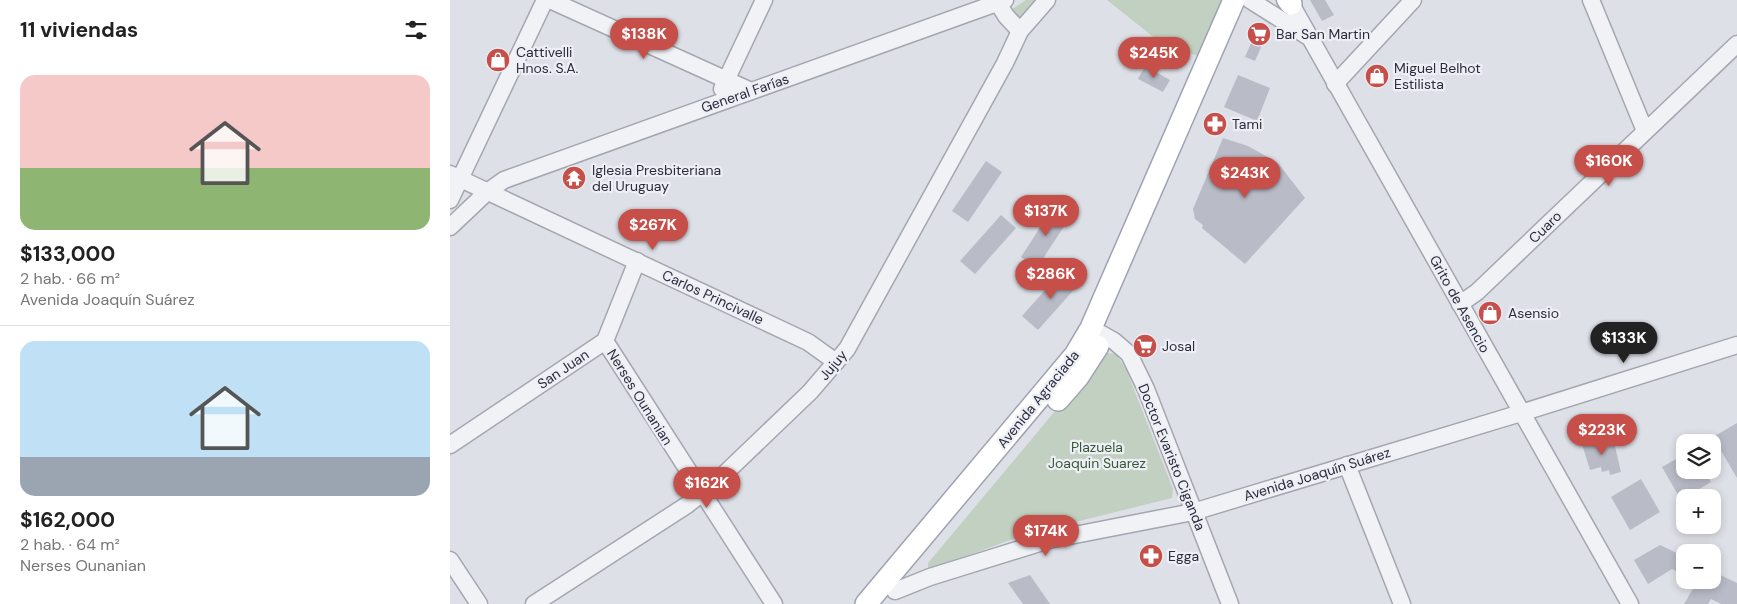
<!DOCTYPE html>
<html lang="es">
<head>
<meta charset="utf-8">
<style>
	body { margin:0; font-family:"DM Sans",sans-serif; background:#f6f6f6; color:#222; height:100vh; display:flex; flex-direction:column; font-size:19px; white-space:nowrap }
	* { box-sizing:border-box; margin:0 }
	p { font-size:16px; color:#767676 }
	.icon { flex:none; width:28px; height:28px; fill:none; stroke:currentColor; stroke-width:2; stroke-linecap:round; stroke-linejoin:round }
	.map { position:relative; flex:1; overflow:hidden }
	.sheet { display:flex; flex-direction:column; background:#fff; width:450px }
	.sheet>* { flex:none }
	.fabs { position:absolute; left:1226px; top:434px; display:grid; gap:10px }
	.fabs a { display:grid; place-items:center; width:45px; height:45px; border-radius:10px; background:#fff; box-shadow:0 2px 8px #0003; font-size:25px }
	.price { position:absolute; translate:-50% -42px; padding:0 11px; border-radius:18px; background:#c64f49; color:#fff; font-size:16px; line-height:32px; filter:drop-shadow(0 1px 2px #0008) }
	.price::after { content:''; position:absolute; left:50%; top:30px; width:15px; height:11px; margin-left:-8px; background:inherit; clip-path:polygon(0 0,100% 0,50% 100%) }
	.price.selected { background:#222; color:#fff }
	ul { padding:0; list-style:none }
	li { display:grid; align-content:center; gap:10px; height:265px; padding:0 20px }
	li+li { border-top:1px solid #e0e0e0 }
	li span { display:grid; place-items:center; height:155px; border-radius:15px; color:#555 }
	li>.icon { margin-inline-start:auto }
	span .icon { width:90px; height:90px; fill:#fffc; stroke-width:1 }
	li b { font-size:21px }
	h2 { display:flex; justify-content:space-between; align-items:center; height:60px; padding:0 20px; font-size:21px }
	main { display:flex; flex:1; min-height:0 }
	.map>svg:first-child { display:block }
</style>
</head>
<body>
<main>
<section class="sheet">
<h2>11 viviendas<svg class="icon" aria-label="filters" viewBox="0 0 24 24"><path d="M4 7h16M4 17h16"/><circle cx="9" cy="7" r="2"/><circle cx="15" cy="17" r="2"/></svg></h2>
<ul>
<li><span style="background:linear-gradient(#f6c9c9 60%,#8fb573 0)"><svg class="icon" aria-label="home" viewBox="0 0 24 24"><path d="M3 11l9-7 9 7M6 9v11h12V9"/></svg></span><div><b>$133,000</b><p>2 hab. · 66 m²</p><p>Avenida Joaquín Suárez</p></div></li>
<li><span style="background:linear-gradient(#bfe0f5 75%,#9aa5b1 0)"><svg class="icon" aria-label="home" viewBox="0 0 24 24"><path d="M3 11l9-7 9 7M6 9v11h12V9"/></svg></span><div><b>$162,000</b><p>2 hab. · 64 m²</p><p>Nerses Ounanian</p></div></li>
</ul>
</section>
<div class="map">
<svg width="1287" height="604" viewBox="0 0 1287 604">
	<rect width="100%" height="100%" fill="#dee0e7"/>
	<g fill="#c1d0c0">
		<polygon points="576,0 587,0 569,19 561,10"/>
		<polygon points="657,0 774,0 752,58 706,39"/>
		<polygon points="656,353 666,354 676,369 723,489 722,498 577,534 480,569 478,568 478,563 647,361"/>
	</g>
	<g fill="#b9bbc7">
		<polygon points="860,0 875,0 884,15 872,21"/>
		<polygon points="809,25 819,29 805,61 795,57"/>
		<polygon points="695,66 720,80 713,92 688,79"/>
		<polygon points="788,75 820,88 807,121 774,107"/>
		<polygon points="773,138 798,146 828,163 855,198 795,264 752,228 753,225 745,219 743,209"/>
		<polygon points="536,161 552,172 518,222 502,211"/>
		<polygon points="604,206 620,217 587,268 571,257"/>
		<polygon points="551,215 566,228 525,274 510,261"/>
		<polygon points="613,270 629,284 588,330 572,316"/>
		<polygon points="1287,423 1287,478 1263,437"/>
		<polygon points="1163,438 1171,472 1160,475 1159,470 1152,472 1151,467 1140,470 1132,444"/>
		<polygon points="1235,454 1235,470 1254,470 1261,482 1231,500 1212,467"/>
		<polygon points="1191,479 1210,512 1180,530 1161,497"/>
		<polygon points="1210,545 1235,557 1235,576 1222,569 1198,584 1184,560"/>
		<polygon points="1262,571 1287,583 1287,604 1271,604 1261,599 1258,604 1234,604 1248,580 1262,580"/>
		<polygon points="580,575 600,604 573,604 558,583"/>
	</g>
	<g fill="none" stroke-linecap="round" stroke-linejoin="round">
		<g stroke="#a4a6b1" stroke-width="19">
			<g id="minor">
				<polyline points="100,0 301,91"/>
				<polyline points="546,0 556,16 570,31"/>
				<polyline points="800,0 857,36"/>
				<polyline points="835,0 841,4 1180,604"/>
				<polyline points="1141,0 1195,131"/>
				<polyline points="885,84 963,0"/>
				<polyline points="272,89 314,0"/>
				<polyline points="0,174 358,342 386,362"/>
				<polyline points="0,200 95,0"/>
				<polyline points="0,227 37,192 54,180 555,0"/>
				<polyline points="1010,304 1027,292 1287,44"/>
				<polyline points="641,328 664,341 679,354 696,389 780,604"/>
				<polyline points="155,341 324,604"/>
				<polyline points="0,445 155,341 187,261"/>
				<polyline points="897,465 952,604"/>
				<polyline points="0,560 29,604"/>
				<polyline points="445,591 480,577 599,540 743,512 1071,413 1287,345"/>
				<polyline points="84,604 237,505 266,482 360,392 397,349 555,63 570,31 597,0"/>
			</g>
		</g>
		<g stroke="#9ea2b2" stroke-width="24">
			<g id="major">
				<polyline points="838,0 841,4"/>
				<polyline points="608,400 628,377 648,346"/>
				<polyline points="416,604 625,355 641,328 784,0"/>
			</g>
		</g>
		<use href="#minor" stroke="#f1f2f6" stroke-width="16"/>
		<use href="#major" stroke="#fff" stroke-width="21"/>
	</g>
	<defs>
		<g id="supermarket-disc" transform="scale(1.25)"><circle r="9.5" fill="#c64f49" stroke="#eeeff5"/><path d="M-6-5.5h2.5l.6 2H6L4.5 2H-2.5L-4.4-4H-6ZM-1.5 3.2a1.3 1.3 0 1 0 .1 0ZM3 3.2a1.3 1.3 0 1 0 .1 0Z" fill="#fff"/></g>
		<g id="shop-disc" transform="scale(1.25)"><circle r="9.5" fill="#c64f49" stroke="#eeeff5"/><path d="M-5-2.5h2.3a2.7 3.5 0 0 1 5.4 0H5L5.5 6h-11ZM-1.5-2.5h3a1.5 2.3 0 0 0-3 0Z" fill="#fff"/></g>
		<g id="pharmacy-disc" transform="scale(1.25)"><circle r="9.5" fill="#c64f49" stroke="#eeeff5"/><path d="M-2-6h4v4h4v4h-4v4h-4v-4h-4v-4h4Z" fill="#fff"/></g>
		<g id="temple-disc" transform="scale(1.25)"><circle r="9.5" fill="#c64f49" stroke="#eeeff5"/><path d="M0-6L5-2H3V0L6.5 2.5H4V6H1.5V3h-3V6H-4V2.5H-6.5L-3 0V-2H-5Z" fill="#fff"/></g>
	</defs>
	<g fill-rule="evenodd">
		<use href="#supermarket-disc" x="809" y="34"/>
		<use href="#shop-disc" x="48" y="60"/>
		<use href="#shop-disc" x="927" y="76"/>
		<use href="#pharmacy-disc" x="765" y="124"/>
		<use href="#temple-disc" x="124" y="178"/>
		<use href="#shop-disc" x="1040" y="313"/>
		<use href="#supermarket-disc" x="695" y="346"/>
		<use href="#pharmacy-disc" x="701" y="556"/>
	</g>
	<g text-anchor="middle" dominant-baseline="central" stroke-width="4.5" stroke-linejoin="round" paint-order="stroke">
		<g font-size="14" fill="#282c3d" stroke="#eeeff5" text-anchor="start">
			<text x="826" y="34">Bar San Martin</text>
			<text x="66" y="52">Cattivelli<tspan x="66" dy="16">Hnos. S.A.</tspan></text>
			<text x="944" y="68">Miguel Belhot<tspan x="944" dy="16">Estilista</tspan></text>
			<text x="782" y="124">Tami</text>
			<text x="142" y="170">Iglesia Presbiteriana<tspan x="142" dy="16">del Uruguay</tspan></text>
			<text x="1058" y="313">Asensio</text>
			<text x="712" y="346">Josal</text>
			<text x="718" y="556">Egga</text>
		</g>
		<g font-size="14" fill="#282c3d" stroke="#eeeff5">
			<text transform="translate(295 93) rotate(-19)">General Farías</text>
			<text transform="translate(1095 227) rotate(-44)">Cuaro</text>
			<text transform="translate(263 297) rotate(25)">Carlos Princivalle</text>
			<text transform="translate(1010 304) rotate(61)">Grito de Asencio</text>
			<text transform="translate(383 365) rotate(-50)">Jujuy</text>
			<text transform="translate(113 369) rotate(-34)">San Juan</text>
			<text transform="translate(190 397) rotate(58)">Nerses Ounanian</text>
			<text transform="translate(588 399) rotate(-51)">Avenida Agraciada</text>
			<text transform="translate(722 457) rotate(68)">Doctor Evaristo Ciganda</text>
			<text transform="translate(867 474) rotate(-17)">Avenida Joaquín Suárez</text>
		</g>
		<g font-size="14" fill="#365837" stroke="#eeeff5">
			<text x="647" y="447">Plazuela<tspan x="647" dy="16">Joaquin Suarez</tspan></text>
		</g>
	</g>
</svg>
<div class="fabs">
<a><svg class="icon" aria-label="layers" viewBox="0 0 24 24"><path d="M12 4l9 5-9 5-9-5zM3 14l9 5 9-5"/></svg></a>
<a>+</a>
<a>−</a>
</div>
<b class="price" style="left:194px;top:60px">$138K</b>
<b class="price" style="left:704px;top:79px">$245K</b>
<b class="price" style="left:1159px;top:187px">$160K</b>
<b class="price" style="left:795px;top:199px">$243K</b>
<b class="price" style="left:596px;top:237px">$137K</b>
<b class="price" style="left:203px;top:251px">$267K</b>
<b class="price" style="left:601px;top:300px">$286K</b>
<b class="price selected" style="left:1174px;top:364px">$133K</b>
<b class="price" style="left:1152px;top:456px">$223K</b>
<b class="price" style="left:257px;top:509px">$162K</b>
<b class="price" style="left:596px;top:557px">$174K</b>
</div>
</main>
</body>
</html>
